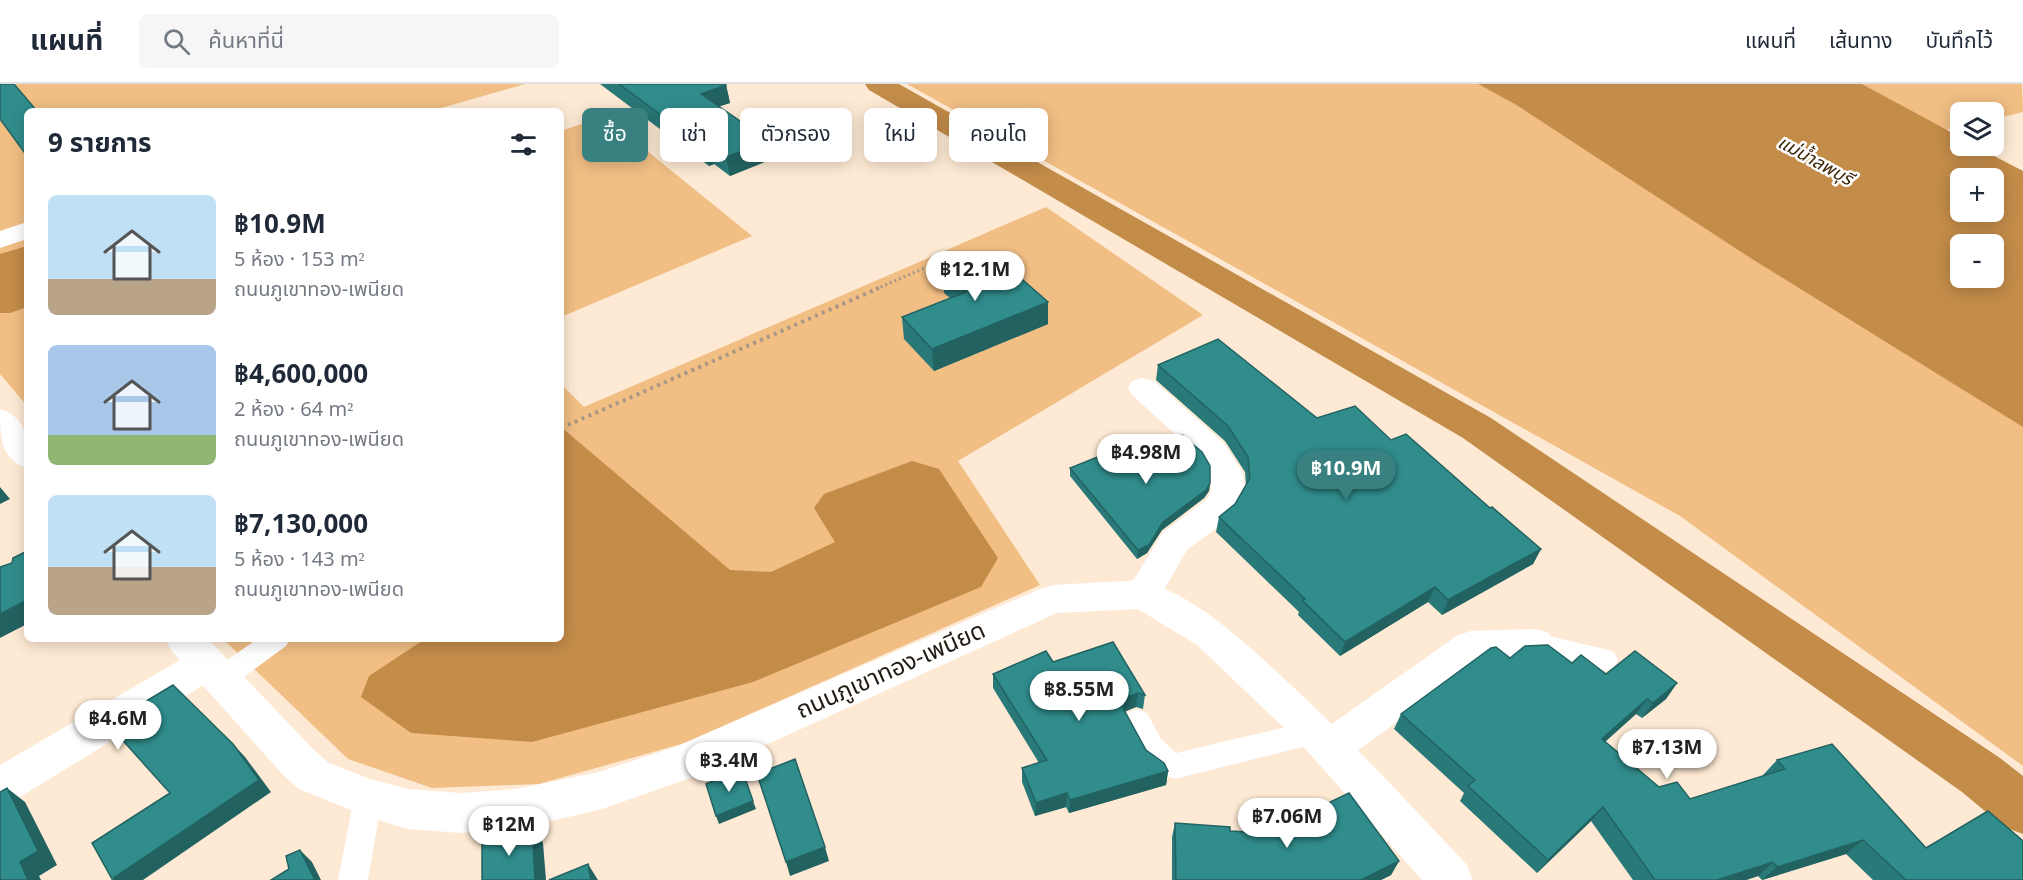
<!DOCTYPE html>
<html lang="th">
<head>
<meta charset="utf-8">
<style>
	body { margin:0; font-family:Georgia,"Noto Sans Thai",serif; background:#f6f6f7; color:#1f2937; height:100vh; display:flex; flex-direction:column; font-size:22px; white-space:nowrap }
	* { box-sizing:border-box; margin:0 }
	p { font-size:20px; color:#747a83 }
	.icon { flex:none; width:33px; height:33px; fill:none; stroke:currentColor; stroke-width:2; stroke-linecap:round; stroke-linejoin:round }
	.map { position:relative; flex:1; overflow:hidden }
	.sheet { position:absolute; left:24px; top:24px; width:540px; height:534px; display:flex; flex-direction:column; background:#fff; border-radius:9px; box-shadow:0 3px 15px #0003 }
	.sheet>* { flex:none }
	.hud { position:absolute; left:582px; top:24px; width:570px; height:54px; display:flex; gap:12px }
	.controls { position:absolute; left:1950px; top:18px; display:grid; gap:12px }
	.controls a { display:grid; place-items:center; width:54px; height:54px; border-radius:9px; background:#fff; box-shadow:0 3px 15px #0003; font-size:30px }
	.price { position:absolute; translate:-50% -51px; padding:0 14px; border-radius:21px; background:#fff; color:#222; font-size:20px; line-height:39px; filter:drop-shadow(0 2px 3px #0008) }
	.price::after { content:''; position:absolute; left:50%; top:36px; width:18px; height:14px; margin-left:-9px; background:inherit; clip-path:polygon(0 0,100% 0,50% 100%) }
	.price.selected { background:#398180; color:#fff }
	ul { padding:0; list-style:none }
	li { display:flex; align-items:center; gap:18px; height:150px; padding:0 24px }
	li span { display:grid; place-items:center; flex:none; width:168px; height:120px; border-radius:9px; color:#555 }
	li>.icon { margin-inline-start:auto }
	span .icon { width:72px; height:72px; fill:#fffc; stroke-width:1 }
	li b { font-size:26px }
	h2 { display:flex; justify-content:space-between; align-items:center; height:72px; padding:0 24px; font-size:26px }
	.pill { padding:0 21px; border-radius:9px; background:#fff; box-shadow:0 3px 15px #0003; font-size:21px; line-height:54px }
	.pill.selected { background:#398180; color:#fff }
	header { display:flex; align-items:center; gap:36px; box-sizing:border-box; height:84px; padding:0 30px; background:#fff; border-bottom:2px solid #e0e1e3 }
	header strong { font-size:28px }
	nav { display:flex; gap:33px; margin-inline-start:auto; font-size:21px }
	.search { width:420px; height:54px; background:#f6f6f7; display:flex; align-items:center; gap:15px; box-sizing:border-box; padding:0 21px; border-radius:9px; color:#747a83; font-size:22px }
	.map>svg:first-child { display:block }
</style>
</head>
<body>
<header>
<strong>แผนที่</strong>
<div class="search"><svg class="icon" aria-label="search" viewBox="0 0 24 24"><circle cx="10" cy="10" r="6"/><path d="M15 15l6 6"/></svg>ค้นหาที่นี่</div>
<nav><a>แผนที่</a><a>เส้นทาง</a><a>บันทึกไว้</a></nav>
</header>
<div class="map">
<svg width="2023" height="796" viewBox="0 0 2023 796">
	<rect width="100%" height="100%" fill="#feead4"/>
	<g fill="#f1be84">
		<polygon points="0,0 525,0 431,27 27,27 27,322 0,290"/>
		<polygon points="907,0 1478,0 1518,22 2023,342 2023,682 1680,432"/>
		<polygon points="1862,0 2022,0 2023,28 1994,35 1994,28 1960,28 1960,42 1946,46"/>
		<polygon points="604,32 752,152 561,233 561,47"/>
		<polygon points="1046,123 1203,231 958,377 1040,501 685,659 539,700 432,704 348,675 223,555 561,555 561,300 584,323"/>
	</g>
	<g fill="#c38c49" fill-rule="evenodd">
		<path d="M1478,0H1862L1960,53V62H1975L2023,87V343L1752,175L1518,22ZM1960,94H1994V128H1960ZM1960,160H1994V194H1960Z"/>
		<polygon points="27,162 27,223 10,229 0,229 0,170"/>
		<polygon points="561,343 730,486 771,488 835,458 814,424 824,410 912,377 939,385 998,474 981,503 753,598 532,658 411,649 361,613 369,592 425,555 561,555"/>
	</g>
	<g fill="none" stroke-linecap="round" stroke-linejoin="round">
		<polygon fill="#c38c49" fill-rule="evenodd" points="865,0 899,0 1491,334 2000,674 2023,692 2023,750 2004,743 1962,708 1463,354 869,6"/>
		<polyline stroke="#a69787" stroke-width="3" stroke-dasharray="2 3" stroke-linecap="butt" points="876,205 945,175 937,170"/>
		<polyline stroke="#a69787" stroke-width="4" stroke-dasharray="3 4.5" stroke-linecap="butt" points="561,344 879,204"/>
		<g fill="#fff" fill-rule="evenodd">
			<polygon points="1536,549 1605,565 1614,568 1618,576 1614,584 1605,587 1527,567 1523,560 1527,553"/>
			<polygon points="257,555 290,555 286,562 230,603 221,606 212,603 208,595 212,587"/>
			<polygon points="1137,625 1147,629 1161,655 1176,669 1315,636 1325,640 1329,648 1325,656 1315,660 1175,695 1158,688 1146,678 1123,637 1127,629"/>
			<polygon points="368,701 378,705 382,714 368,796 338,796 354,714 358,705"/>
		</g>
		<g fill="#fff" fill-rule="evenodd">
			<polygon points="27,138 27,155 0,164 0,147"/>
			<polygon points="1143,294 1154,297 1224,359 1243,389 1245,408 1230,434 1187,466 1156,520 1143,524 1130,520 1125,510 1163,448 1206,416 1211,408 1211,390 1202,375 1132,311 1128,304 1132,297"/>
			<polygon points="1536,545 1549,549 1555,560 1549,571 1536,575 1479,577 1344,677 1330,682 1316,677 1310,664 1316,651 1458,551 1471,547"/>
			<polygon points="206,564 220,569 225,580 220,591 15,716 0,722 0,681 192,569"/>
		</g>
		<g fill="#fff" fill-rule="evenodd">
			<path d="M0,325C30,334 27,359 27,384C0,376 0,351 0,325Z"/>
			<path d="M1143,496C1195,513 1238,552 1277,588C1344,649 1405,715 1467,781L1473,796H1422L1301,660L1197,561L1138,525L1057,529L699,691L599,726L516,745L461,749L408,745L368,733L299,705L284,692L171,566L165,555H208L314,666L329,679L370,695L408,705L461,709L516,705L599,688L675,663L1040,505L1053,501Z"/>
		</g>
	</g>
	<g fill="#297978">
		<polygon points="600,0 725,0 726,1 730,19 719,22 769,57 772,75 730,92 714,80 709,82"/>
		<polygon points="943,187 1048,240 934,287 904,255 902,233 950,214 944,209"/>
		<polygon points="1158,281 1317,334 1391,356 1490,424 1541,465 1533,480 1442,531 1428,518 1340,572 1298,531 1299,528 1216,448 1219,433 1235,420 1246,401 1245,388 1225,357 1156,296"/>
		<polygon points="1070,384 1210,399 1209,407 1204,414 1162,446 1147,469 1137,475 1070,392"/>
		<polygon points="1510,574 1572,579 1606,590 1677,599 1666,615 1642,634 1636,630 1605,658 1659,703 1690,715 1764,692 1763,691 1777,676 1926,764 2023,796 1873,796 1846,770 1762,796 1758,792 1746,796 1633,796 1591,737 1537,789 1460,717 1464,709 1394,645 1401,630"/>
		<polygon points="1053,578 1145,611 1143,625 1136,623 1126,627 1125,629 1146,666 1168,687 1166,701 1069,729 1066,723 1035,732 1022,698 1022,684 1039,679 993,604 993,590"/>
		<polygon points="1175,739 1230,747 1399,777 1391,791 1381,796 1172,796 1172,753"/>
	</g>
	<g fill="#226362">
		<polygon points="726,1 730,19 705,27 701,10"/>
		<polygon points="769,57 772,75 730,92 726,73"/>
		<polygon points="710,62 714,80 709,82 705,64"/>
		<polygon points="1048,218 1048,240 934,287 932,265"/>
		<polygon points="1210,399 1209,407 1204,414 1162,446 1147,469 1137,475 1138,466 1163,438"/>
		<polygon points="0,403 10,415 0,420"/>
		<polygon points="1541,465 1533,480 1442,531 1448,516"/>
		<polygon points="1435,503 1428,518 1340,572 1345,558"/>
		<polygon points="27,516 27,540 0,554 0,530"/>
		<polygon points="1677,599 1666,615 1642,634 1653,619"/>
		<polygon points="1138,609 1136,623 1126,627 1121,638 1123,624 1128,613"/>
		<polygon points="1647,615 1636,630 1591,670 1602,655"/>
		<polygon points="233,660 245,673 271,708 143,796 113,796 112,795"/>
		<polygon points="1168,687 1166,701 1069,729 1070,716"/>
		<polygon points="7,704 25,718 57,781 39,792 41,796 28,796 20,778"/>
		<polygon points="1067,709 1066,723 1035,732 1036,719"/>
		<polygon points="753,717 756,725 719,740 716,732"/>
		<polygon points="1603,723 1591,737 1537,789 1548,776"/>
		<polygon points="532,742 543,759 546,796 535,796"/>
		<polygon points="1863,756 1846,770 1762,796 1777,783"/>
		<polygon points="825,763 829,777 790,792 786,778"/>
		<polygon points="300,766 312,778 321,796 315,796"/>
		<polygon points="1399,777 1391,791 1381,796 1361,796"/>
		<polygon points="1773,778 1758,792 1746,796 1717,796"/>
		<polygon points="588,780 598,796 591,796"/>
	</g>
	<g fill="#308d8c" stroke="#226362" stroke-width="1.5">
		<polygon points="0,0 14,0 37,27 27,27 27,72 0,35"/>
		<polygon points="619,0 725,0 726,1 701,10 769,57 726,73 710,62 705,64"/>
		<polygon points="992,169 1048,218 932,265 902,233 966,208 943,187"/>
		<polygon points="1218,255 1317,334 1355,322 1391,356 1406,350 1490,424 1492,423 1541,465 1448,516 1435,503 1345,558 1302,516 1305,515 1219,433 1235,420 1250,394 1248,373 1228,342 1158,281"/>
		<polygon points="1182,351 1202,368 1210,382 1210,399 1206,406 1163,438 1149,461 1138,466 1070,384 1130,360 1137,369"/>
		<polygon points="25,468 27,471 27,516 0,530 0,483 12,479 13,474"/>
		<polygon points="1113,558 1145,611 1138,609 1128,613 1123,624 1146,666 1164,679 1168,687 1070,716 1067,709 1036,719 1022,684 1047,676 993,590 1046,567 1053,578"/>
		<polygon points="1548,561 1572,579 1581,571 1606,590 1635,567 1677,599 1653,619 1647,615 1602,655 1659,703 1677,698 1690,715 1785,685 1777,676 1832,660 1926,764 1988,727 2023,757 2023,796 1906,796 1863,756 1777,783 1773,778 1717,796 1655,796 1603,723 1548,776 1468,702 1475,696 1401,630 1491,564 1496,563 1510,574 1525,562"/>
		<polygon points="173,601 233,660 259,696 112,795 92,759 170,709 108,640"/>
		<polygon points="795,675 825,763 786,778 757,690"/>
		<polygon points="742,685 753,717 716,732 706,700"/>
		<polygon points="7,704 38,767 20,778 28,796 0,796 0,708"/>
		<polygon points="1349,709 1399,777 1361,796 1176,796 1175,739 1230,743 1230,747 1266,749"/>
		<polygon points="532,742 535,796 482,796 482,756"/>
		<polygon points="300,766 315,796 271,796 289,785 286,772"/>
		<polygon points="588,780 591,796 549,796"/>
	</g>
	<g text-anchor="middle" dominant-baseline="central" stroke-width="5" stroke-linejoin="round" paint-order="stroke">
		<g font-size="18" font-style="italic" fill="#3c2507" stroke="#fff">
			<text transform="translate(1815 77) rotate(29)">แม่น้ำลพบุรี</text>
		</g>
		<g font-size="24" fill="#221b13" stroke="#fff">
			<text transform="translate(891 587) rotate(-24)">ถนนภูเขาทอง-เพนียด</text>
		</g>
	</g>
</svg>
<div class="controls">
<a><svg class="icon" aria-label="layers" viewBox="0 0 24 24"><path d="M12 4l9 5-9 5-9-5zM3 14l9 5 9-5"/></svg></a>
<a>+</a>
<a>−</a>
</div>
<b class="price" style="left:975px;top:218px">฿12.1M</b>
<b class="price" style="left:1146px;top:401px">฿4.98M</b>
<b class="price selected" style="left:1346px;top:417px">฿10.9M</b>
<b class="price" style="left:1079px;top:638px">฿8.55M</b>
<b class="price" style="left:118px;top:667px">฿4.6M</b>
<b class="price" style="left:1667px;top:696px">฿7.13M</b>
<b class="price" style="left:729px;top:709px">฿3.4M</b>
<b class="price" style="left:1287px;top:765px">฿7.06M</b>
<b class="price" style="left:509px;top:773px">฿12M</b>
<div class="hud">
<a class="pill selected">ซื้อ</a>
<a class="pill">เช่า</a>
<a class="pill">ตัวกรอง</a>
<a class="pill">ใหม่</a>
<a class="pill">คอนโด</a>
</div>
<section class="sheet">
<h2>9 รายการ<svg class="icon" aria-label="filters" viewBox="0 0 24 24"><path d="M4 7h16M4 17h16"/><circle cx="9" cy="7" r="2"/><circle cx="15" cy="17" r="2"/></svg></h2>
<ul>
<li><span style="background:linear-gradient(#bfe0f5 70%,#b9a48a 0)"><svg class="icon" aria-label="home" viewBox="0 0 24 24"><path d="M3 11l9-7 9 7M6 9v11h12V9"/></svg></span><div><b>฿10.9M</b><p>5 ห้อง · 153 m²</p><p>ถนนภูเขาทอง-เพนียด</p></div></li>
<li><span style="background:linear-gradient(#a9c7e8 75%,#8fb573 0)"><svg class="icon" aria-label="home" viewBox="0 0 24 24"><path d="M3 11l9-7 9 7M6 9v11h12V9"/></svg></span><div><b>฿4,600,000</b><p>2 ห้อง · 64 m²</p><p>ถนนภูเขาทอง-เพนียด</p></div></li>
<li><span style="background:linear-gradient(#bfe0f5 60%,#b9a48a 0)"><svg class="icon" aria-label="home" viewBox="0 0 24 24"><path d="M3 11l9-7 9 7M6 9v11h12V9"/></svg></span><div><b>฿7,130,000</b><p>5 ห้อง · 143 m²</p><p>ถนนภูเขาทอง-เพนียด</p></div></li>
</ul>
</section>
</div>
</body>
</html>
